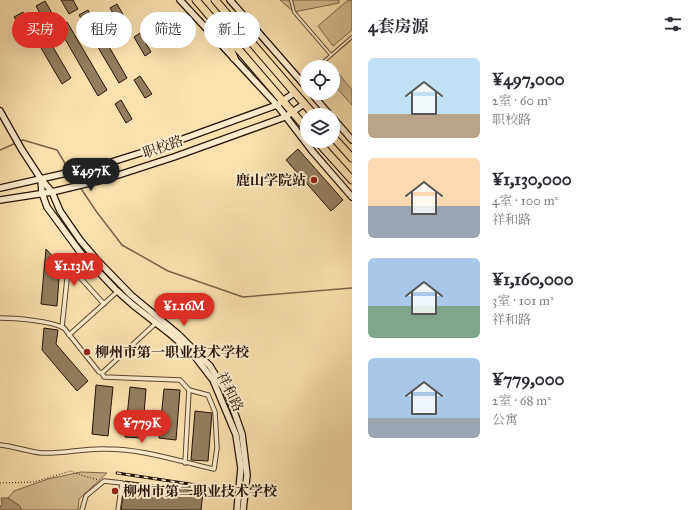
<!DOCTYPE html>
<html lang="zh">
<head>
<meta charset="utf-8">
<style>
	body { margin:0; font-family:"IM FELL Great Primer","Noto Serif SC",serif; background:#f7f7f7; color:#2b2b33; height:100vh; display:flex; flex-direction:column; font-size:15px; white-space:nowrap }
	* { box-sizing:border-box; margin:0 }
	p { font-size:13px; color:#7c7c81 }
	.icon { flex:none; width:22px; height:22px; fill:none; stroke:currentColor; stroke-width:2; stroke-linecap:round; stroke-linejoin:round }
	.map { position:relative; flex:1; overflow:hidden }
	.drawer { display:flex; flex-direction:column; background:#fff; width:348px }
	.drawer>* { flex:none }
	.hud { position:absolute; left:12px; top:12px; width:280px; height:36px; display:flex; gap:8px }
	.fabs { position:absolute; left:300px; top:60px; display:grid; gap:8px }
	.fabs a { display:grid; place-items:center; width:40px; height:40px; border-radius:50%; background:#fff; box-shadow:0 4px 16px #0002; font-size:20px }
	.price { position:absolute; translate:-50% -34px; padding:0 9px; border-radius:14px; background:#d93025; color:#fff; font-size:13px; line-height:26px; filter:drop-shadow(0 1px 2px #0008) }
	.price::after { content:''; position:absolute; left:50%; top:24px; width:12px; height:9px; margin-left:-6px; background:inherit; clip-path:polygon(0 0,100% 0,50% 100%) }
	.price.on { background:#222; color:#fff }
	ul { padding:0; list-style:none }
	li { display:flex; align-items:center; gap:12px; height:100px; padding:0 16px }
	li span { display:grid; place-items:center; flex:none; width:112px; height:80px; border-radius:6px; color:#555 }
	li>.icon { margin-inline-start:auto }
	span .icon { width:48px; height:48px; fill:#fffc; stroke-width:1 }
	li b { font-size:17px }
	h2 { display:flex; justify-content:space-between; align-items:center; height:48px; padding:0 16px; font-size:17px }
	.pill { padding:0 14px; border-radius:18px; background:#fff; box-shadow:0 4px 16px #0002; font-size:14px; line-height:36px }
	.pill.on { background:#d93025; color:#fff }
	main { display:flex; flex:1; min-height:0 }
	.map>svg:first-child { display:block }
</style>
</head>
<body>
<main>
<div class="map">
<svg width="352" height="510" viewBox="0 0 352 510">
	<rect width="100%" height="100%" fill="#fbe0b0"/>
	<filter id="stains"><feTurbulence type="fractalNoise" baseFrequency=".005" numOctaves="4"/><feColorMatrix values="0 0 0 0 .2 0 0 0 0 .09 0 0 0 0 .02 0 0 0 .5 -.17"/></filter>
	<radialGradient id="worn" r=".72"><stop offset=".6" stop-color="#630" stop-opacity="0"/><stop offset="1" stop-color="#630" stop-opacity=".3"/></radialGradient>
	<g fill="#d7bd93" stroke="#7e674c">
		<polygon points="280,0 339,0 339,3 294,12"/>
		<polygon points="348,0 352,1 352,30 333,46 318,26"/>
		<polygon points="329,62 352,90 352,105 333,84 333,67 324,67"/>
		<polygon points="81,472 107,473 79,499 78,510 21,510 20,506 8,498 14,491 48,479"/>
	</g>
	<polygon fill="#b29a76" stroke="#7a6349" points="1,498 8,498 20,506 21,510 0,510 0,506 2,505"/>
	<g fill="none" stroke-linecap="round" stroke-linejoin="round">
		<g stroke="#7a6349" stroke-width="1.5">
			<polyline points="20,141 23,140 57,150 69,170"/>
			<polyline points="0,150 16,143"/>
			<polyline points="71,173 78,184"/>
			<polyline points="80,187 96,211 122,245 168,271 243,297 352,288"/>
		</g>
	</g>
	<g fill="#947d5e" stroke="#251105">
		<polygon points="61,0 73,0 78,9 69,14"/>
		<polygon points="45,1 56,20 47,26 36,6"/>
		<polygon points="117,4 128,23 121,27 110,8"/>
		<polygon points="88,10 127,78 119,83 79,15"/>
		<polygon points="23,12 34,31 26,37 14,17"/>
		<polygon points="67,22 107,90 98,96 58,27"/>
		<polygon points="140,33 151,52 145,56 134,37"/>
		<polygon points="46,35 71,78 62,84 37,41"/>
		<polygon points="140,76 152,94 145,98 134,80"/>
		<polygon points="121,100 132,119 126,123 115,104"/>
		<polygon points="298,149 343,200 331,211 286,160"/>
		<polygon points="46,249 60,264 57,306 41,304"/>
		<polygon points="44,328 58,330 56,344 88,381 77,391 42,350"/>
		<polygon points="96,385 113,387 108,436 92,434"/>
		<polygon points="130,387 146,389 142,438 125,437"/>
		<polygon points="164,389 180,390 176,440 159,438"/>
		<polygon points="195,411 212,413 208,461 191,460"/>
		<polygon points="125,481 203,492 201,510 121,510"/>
	</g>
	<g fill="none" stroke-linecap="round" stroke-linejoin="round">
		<g stroke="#5a4530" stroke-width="4">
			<g id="lane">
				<polyline points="291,0 294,12 331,55"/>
				<polyline points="321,64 352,37"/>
			</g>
		</g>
		<g stroke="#5a4530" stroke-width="5.5">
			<g id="street">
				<path d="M0,318C15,318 51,321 64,328L99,372L102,373L156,323"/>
				<path d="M62,327L67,279C68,274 70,273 76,273L104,304"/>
				<polyline points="69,335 118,291"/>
				<polyline points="102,373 104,377 180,380 189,390 185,463"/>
				<path d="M0,445C14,446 28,452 42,453C64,454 84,448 106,449C143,449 178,461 214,469L217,448L215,412L208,395L189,390"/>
				<polyline points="82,510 86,496 104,481 122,483 118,510"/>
			</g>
		</g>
		<g stroke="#251105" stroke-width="8">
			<g id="secondary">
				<polyline points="180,0 277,105 313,152 352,197"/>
				<polyline points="230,0 307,88"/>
				<polyline points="311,93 330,115"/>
				<polyline points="0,111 22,150 41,179 52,192 60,211 80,240 97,260 131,295 178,334 210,366 229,397 242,434 247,475 243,510"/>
				<polyline points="333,118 352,140"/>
				<polyline points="41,180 42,193 47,207 80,252 115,289 133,305 169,333 193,354 213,380 236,435 241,468 237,510"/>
				<polyline points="0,188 102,165 169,144 277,105 294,93"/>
				<polyline points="0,200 52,192 106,179 174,157 285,117 304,104"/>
			</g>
		</g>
		<g stroke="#251105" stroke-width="9">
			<g id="highway">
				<polyline points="196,0 307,129"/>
				<polyline points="215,0 314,115"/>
				<polyline points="225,36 234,58"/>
				<polyline points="333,137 352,158"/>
				<polyline points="317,141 352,180"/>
			</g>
		</g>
		<polyline stroke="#251105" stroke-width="1" stroke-dasharray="1 2" stroke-linecap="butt" points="0,483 34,482 71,471 84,476 99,480"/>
		<use href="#lane" stroke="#fcebcc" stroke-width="2"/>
		<use href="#street" stroke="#fcebcc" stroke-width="3.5"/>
		<use href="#secondary" stroke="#fcebcc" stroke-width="5.5"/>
		<use href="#highway" stroke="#fbe0b0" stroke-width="7"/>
		<g stroke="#251105" stroke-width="3">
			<polyline id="rail" points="117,473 203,486"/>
		</g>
		<use href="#rail" stroke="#fcebcc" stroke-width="1.5" stroke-dasharray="4.5" stroke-linecap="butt"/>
	</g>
	<g fill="#8f2418" stroke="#fcebcc" stroke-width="1.5">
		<circle cx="314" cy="180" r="4"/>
		<circle cx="87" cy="352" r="4"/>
		<circle cx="115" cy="491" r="4"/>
	</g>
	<g text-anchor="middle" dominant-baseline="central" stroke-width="4" stroke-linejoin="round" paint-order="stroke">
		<g font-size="14" fill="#251105" stroke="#fcebcc">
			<text transform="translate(163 147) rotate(-19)">职校路</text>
			<text transform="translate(230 392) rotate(64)">祥和路</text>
		</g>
		<g font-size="14" font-weight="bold" fill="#251105" stroke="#fcebcc" text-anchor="start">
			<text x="306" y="180" text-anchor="end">鹿山学院站</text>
			<text x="95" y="352">柳州市第一职业技术学校</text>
			<text x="123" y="491">柳州市第二职业技术学校</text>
		</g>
	</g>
	<rect width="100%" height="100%" filter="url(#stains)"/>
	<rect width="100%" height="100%" fill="url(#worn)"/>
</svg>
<div class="fabs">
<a><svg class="icon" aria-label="locate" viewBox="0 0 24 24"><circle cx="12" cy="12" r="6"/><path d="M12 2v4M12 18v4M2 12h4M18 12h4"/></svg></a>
<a><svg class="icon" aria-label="layers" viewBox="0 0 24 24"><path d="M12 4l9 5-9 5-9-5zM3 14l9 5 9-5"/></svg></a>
</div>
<b class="price on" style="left:91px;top:192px">¥497K</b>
<b class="price" style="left:74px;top:287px">¥1.13M</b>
<b class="price" style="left:184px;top:327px">¥1.16M</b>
<b class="price" style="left:142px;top:444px">¥779K</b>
<div class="hud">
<a class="pill on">买房</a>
<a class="pill">租房</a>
<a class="pill">筛选</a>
<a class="pill">新上</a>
</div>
</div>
<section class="drawer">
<h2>4套房源<svg class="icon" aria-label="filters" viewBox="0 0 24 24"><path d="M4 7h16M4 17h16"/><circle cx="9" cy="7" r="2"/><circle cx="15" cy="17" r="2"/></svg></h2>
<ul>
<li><span style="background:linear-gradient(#bfe0f5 70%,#b9a48a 0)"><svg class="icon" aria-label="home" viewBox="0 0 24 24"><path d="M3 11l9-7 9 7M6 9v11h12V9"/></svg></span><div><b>¥497,000</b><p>2室 · 60 m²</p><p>职校路</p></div></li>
<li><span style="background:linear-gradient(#ffd9b3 60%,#9aa5b1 0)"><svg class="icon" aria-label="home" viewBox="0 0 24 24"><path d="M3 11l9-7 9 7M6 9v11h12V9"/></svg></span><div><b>¥1,130,000</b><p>4室 · 100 m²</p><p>祥和路</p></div></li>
<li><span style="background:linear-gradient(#a9c7e8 60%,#7fa58c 0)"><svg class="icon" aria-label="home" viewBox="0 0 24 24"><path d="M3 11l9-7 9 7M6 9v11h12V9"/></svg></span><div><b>¥1,160,000</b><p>3室 · 101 m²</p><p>祥和路</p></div></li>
<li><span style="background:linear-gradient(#a9c7e8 75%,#9aa5b1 0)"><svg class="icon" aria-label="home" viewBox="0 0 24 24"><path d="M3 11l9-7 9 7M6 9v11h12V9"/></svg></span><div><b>¥779,000</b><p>2室 · 68 m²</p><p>公寓</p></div></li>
</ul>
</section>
</main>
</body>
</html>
